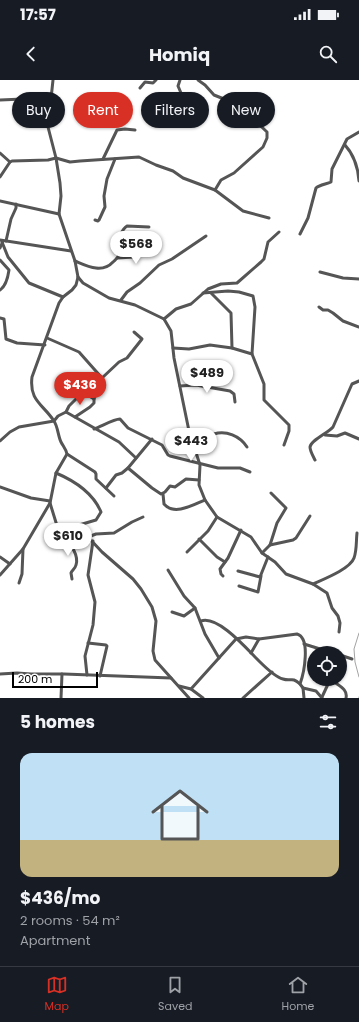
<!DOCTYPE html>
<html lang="en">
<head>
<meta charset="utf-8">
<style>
	body { margin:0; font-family:Poppins,sans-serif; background:#242831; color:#f1f3f6; height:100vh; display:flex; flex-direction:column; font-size:15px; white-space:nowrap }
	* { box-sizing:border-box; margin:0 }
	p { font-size:13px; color:#9ea1a6 }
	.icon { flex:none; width:22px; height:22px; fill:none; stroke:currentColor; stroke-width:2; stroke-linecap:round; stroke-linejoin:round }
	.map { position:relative; height:618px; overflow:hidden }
	.drawer { display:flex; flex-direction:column; background:#171b24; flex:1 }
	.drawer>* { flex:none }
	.top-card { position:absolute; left:12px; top:12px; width:335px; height:36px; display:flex; gap:8px }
	.buttons { position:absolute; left:307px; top:566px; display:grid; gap:8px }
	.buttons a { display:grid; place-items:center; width:40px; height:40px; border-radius:50%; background:#171b24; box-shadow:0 1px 3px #0004; font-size:20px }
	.scale { position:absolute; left:12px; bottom:10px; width:86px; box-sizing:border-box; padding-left:4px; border:2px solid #000; border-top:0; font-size:11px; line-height:14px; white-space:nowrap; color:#000; -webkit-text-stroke:3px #fff; paint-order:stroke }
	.price { position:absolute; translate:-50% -34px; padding:0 9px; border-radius:14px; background:#fff; color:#222; font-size:13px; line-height:26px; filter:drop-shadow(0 1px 2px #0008) }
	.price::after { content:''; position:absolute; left:50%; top:24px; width:12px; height:9px; margin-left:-6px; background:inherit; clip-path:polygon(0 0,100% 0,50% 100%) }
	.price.active { background:#d93025; color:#fff }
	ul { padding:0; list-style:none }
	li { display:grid; align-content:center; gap:8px; height:212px; padding:0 20px }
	li span { display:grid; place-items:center; height:124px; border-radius:12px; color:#555 }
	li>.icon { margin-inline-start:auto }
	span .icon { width:72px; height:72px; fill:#fffc; stroke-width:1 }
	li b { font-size:17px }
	h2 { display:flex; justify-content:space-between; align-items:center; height:48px; padding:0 20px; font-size:17px }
	.tag { padding:0 14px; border-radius:18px; background:#171b24; box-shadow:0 1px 3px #0004; font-size:14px; line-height:36px }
	.tag.active { background:#d93025; color:#fff }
	.status { display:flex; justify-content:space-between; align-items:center; height:28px; padding:0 20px; background:#171b24; direction:ltr }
	.status svg { height:11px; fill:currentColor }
	header { display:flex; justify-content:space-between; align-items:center; height:52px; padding:0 20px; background:#171b24; font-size:18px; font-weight:700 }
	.dock { display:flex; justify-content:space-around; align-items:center; height:56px; border-top:1px solid #363941; background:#171b24; font-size:11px; color:#9ea1a6 }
	.dock a { display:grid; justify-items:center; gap:2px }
	.dock .active { color:#d93025 }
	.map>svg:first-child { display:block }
</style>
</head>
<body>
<div class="status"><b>17:57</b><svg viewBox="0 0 49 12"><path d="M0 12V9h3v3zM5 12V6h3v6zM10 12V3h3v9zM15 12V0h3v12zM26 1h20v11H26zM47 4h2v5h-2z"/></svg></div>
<header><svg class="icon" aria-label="back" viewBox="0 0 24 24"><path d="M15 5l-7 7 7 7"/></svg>Homiq<svg class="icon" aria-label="search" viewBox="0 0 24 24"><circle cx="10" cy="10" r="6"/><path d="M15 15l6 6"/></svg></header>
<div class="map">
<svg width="359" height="618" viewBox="0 0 359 618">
	<rect width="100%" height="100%" fill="#fff"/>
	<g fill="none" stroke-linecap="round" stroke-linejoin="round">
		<g stroke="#a3a3a3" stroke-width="1">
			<polyline points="359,553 354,569 355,582 359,597"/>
			<polyline points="359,618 359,617"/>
		</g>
		<g stroke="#555" stroke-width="3">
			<polyline points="198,0 205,5 214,15 239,25 267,52 267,58 263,67 234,93 221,100 215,110"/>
			<polyline points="140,8 145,2 153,3 156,0"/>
			<polyline points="0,20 23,19 51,21"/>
			<polyline points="178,28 181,13 178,6 180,0"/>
			<path d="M345,65C354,75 358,87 359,101"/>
			<polyline points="0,73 10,82"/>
			<polyline points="103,79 117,50 125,49 135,50"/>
			<polyline points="0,97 10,82 12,81 48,80 56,78 70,82 80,81 139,77 156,85 173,91 183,98 215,110 243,131 269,138"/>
			<polyline points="0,121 59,134"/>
			<polyline points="95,140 98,141 99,140 105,127 104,116 107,99 115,79"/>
			<path d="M300,154L308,138L316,108C319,105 327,104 331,102L332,89L347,59L359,52"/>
			<polyline points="0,160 71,171"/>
			<polyline points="6,161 11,139 16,128 16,124"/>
			<polyline points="2,162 8,177 29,203 63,217"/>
			<polyline points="0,168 3,161"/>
			<polyline points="117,178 134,177 143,168"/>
			<path d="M0,180L9,190C8,197 6,206 0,210"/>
			<path d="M75,181C87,186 102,194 113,182C115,180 118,178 119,175C120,171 118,169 118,165C118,159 122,149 127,146L149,147"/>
			<polyline points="320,192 343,198 359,199"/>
			<polyline points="78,197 83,203 109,218 135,225 164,239 171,251 174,278 189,351 200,385 199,405 205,420 217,437 251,457 262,473 275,482 286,494 313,504 327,513 332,528 338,536 340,543 339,552"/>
			<polyline points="203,213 228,211 239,212 253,216 255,227 252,274"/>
			<polyline points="211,213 231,233 232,268"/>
			<polyline points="121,220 127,212 140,203 159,185 172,179 206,156"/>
			<polyline points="319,227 323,230 328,230 333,233 343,241 359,247"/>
			<polyline points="0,238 4,239 6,259 17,263 45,265"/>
			<polyline points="164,239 176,229 191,224 208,209 221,204 237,203 261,182 264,179 268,162 279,152"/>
			<polyline points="47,258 79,272 102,298"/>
			<polyline points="173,268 189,269 210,265 232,268 252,274 264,304 264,320 289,345 289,351 284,365"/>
			<polyline points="180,306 196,305 230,311 234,314 235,322"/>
			<polyline points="66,332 69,326 83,312 94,319"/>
			<polyline points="75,337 90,327 94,323 94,319 102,298 119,282 127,278 142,259 134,252"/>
			<path d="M94,349C102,346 114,339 120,339L128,348L162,365L168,375L170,376L218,388H240L250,392"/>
			<polyline points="325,355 337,356 345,353 359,359"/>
			<polyline points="0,361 10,352 19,347 54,341 58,336 66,332 119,362 136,378"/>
			<path d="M193,363C201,362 206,357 214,354C226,350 240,356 247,367"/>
			<polyline points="67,374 95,392 96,394 96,399 114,416"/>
			<path d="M315,380C313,376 310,371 310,367C311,360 328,353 333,347L352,304L359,301"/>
			<polyline points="128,388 152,408 161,414 165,412 170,406 175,407 186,399 199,400"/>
			<path d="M56,393C75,401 93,413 101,432L96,440L79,445L67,453"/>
			<polyline points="0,407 31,418 50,421"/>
			<polyline points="106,408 116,395 122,393 128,388 152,359"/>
			<path d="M163,414L164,424C174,436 193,425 205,420"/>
			<polyline points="50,423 58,449 88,457 102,472 133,499 141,509 152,527 156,541 153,571 155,580 189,618"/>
			<path d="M60,451C66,460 80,473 76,485C75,489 72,490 71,493L72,499"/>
			<polyline points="88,457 96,454 114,453 132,442 143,437"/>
			<polyline points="199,459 217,477 225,482"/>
			<polyline points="270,465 293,460 296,458 310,436"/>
			<polyline points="187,472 208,451 217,437"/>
			<polyline points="262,473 270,465 277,443 286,428 271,413"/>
			<polyline points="0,477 10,484"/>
			<polyline points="168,490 184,516 195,528 205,554 219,578"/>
			<polyline points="238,491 260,497 268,477"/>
			<path d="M0,495L23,469L50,423L56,393L67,374C66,369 63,366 61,362C58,356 58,347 54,341C43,324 29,321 32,297L59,223L63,217L72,210L76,205L78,197L75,181L59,134L61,116L60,103L56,78L48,47L53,0"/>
			<polyline points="223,496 221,494 220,489 228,478 241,450"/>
			<polyline points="19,503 22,494 23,469"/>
			<path d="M313,504C324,499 350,489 354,478C357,470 356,461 357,453"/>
			<polyline points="239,506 258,512 261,496"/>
			<polyline points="172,532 184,536 195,528"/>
			<path d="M201,541C218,535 247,569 259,581C265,587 275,597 283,599C292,602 291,596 300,604"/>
			<polyline points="88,563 106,565 107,566 100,596"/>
			<polyline points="304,564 333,573"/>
			<polyline points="251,573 259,559"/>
			<polyline points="340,575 352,579"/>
			<polyline points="0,594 17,593 31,594 64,594 171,598"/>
			<polyline points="87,595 85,576 93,545 95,522 88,495 93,461"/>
			<polyline points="179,606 191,609 203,618"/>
			<polyline points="303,608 316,611 322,618"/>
			<path d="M191,609L236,559L246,557L259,559L297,554C311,558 304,593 300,604L303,608L304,618"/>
			<path d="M322,617L329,602L333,601C339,606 348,609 346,618"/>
			<polyline points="61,618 62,594"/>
			<polyline points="243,618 272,592"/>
		</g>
	</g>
</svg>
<div class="buttons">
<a><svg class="icon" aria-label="locate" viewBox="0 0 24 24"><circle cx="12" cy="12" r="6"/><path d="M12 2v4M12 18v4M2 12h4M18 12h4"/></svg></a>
</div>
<div class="scale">200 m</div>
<b class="price" style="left:136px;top:185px">$568</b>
<b class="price" style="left:207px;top:314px">$489</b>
<b class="price active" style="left:80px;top:326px">$436</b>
<b class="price" style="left:191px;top:382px">$443</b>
<b class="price" style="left:68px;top:477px">$610</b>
<div class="top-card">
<a class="tag">Buy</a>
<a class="tag active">Rent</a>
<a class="tag">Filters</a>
<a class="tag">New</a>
</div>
</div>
<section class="drawer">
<h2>5 homes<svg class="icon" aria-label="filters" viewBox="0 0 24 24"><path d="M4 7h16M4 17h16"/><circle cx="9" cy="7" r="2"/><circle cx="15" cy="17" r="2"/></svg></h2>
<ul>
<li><span style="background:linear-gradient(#bfe0f5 70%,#c2b280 0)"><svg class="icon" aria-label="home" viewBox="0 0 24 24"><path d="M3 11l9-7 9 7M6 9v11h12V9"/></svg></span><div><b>$436/mo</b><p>2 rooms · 54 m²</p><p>Apartment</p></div></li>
</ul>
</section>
<nav class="dock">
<a class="active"><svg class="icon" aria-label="map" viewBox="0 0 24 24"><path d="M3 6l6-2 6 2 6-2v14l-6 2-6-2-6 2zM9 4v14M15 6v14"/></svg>Map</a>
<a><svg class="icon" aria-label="saved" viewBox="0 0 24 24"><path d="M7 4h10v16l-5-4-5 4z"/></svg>Saved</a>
<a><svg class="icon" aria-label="home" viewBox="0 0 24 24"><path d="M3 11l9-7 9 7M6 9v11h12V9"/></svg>Home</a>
</nav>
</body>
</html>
